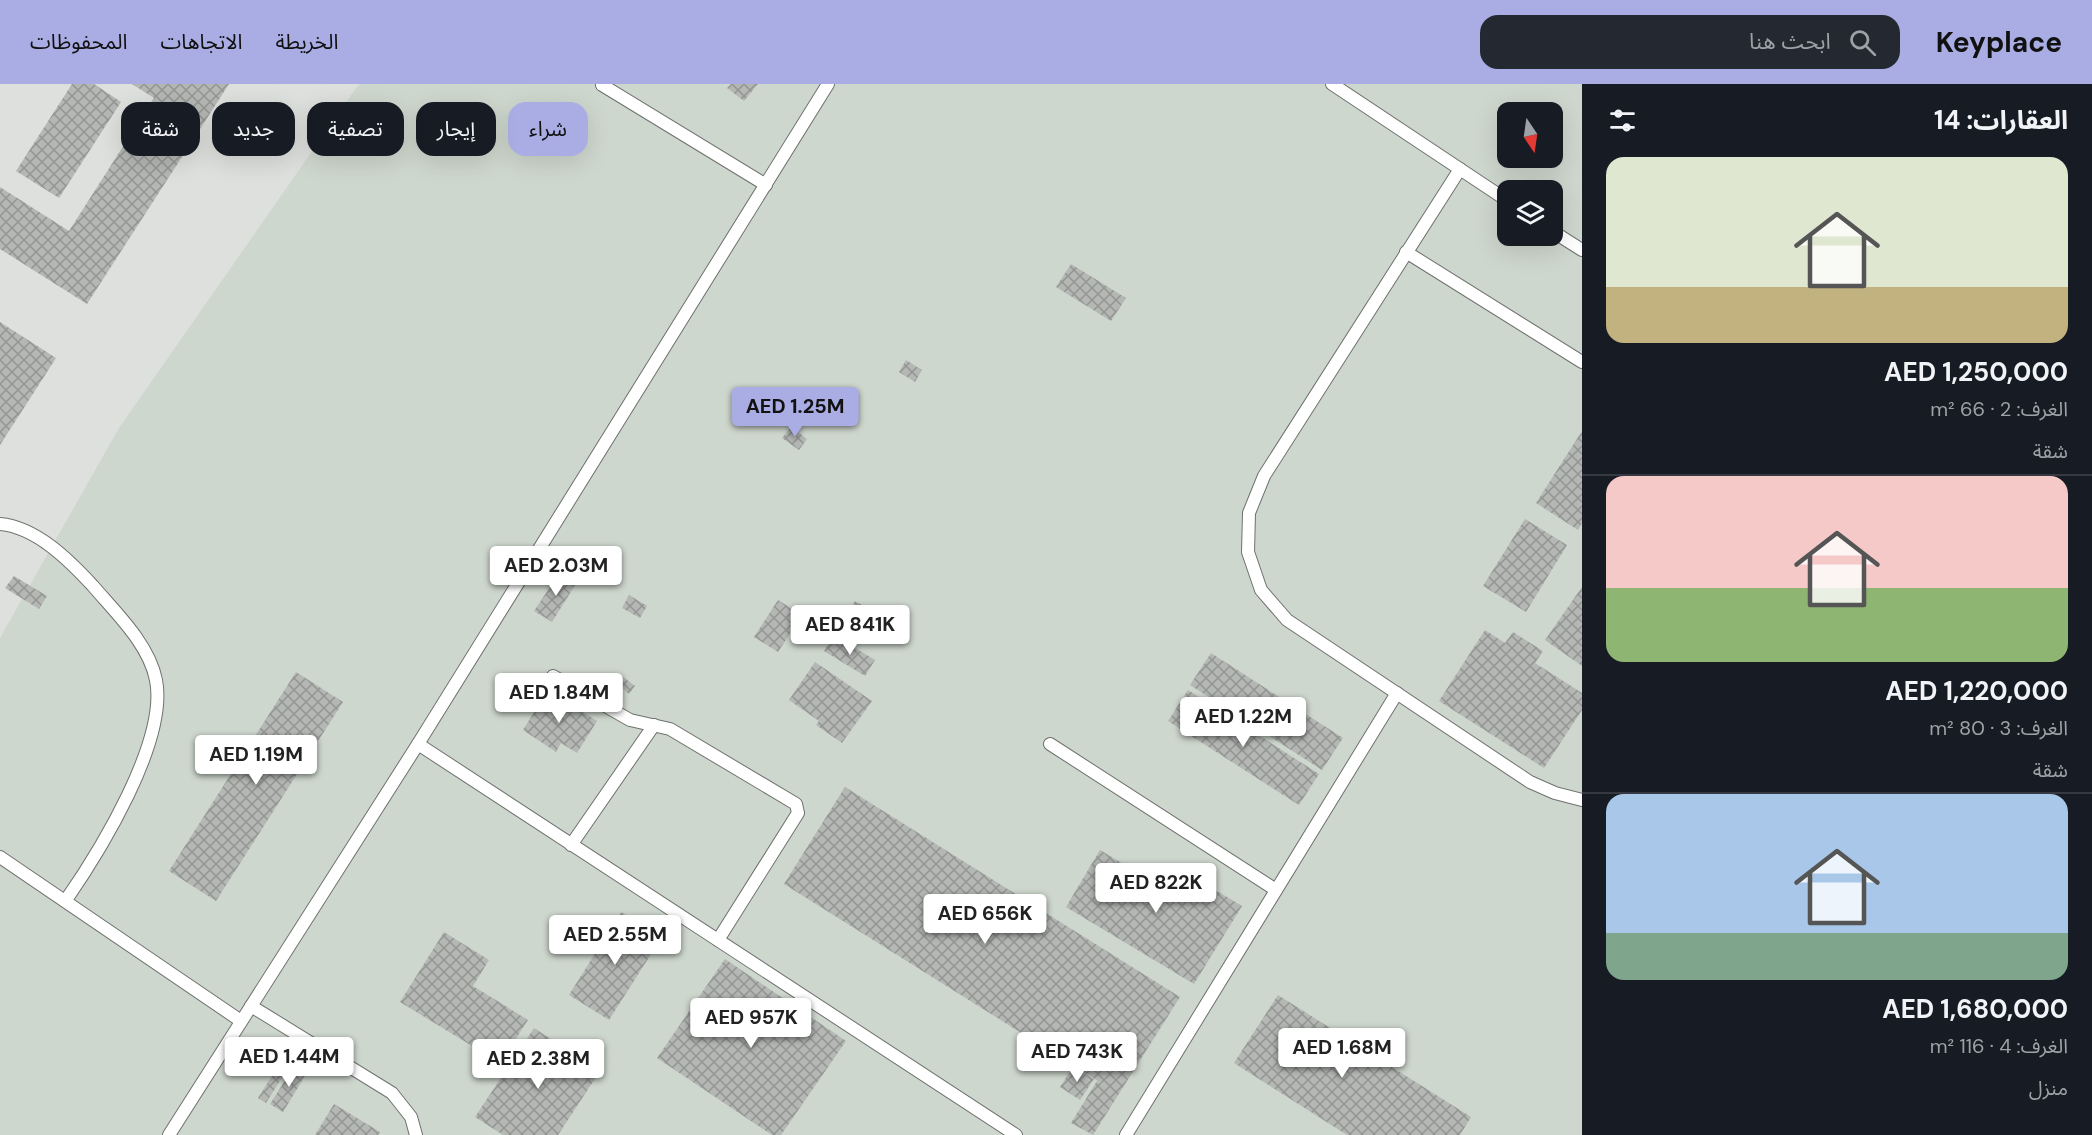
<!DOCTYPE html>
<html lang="ar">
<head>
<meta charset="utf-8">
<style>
	body { margin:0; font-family:"DM Sans","Noto Sans Arabic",sans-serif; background:#242831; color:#f1f3f6; direction:rtl; height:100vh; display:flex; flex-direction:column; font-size:22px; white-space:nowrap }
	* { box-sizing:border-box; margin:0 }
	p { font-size:20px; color:#9ea1a6 }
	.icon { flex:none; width:33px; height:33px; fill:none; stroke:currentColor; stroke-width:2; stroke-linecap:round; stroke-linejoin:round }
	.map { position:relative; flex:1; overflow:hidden; direction:ltr }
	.panel { display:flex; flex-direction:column; background:#171b24; width:510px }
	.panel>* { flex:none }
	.hud { position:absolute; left:18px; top:18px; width:570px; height:54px; direction:rtl; display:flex; gap:12px }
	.needle { width:39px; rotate:167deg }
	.fabs { position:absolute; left:1497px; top:18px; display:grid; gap:12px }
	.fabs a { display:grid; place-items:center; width:66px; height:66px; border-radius:12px; background:#171b24; box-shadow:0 6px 24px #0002; font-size:30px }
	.price { position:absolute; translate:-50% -51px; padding:0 14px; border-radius:6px; background:#fff; color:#222; font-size:20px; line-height:39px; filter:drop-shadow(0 2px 3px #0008) }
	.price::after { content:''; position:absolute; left:50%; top:36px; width:18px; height:14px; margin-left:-9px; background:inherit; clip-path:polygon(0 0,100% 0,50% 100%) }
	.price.current { background:#aaade4; color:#111 }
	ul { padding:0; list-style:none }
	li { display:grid; align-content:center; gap:12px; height:318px; padding:0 24px }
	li+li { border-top:2px solid #363941 }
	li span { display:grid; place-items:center; height:186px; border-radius:18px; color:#555 }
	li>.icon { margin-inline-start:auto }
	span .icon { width:108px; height:108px; fill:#fffc; stroke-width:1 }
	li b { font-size:26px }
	h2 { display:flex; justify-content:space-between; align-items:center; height:72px; padding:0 24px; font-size:26px }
	.pill { padding:0 21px; border-radius:18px; background:#171b24; box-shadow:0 6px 24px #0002; font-size:21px; line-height:54px }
	.pill.current { background:#aaade4; color:#111 }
	header { display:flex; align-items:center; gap:36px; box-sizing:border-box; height:84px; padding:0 30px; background:#aaade4; color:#111 }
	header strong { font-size:28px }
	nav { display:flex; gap:33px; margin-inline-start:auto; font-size:21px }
	.search { width:420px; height:54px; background:#242831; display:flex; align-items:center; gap:15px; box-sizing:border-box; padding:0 21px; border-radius:18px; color:#9ea1a6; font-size:22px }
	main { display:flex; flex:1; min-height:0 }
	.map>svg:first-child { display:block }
</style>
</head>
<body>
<header>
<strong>Keyplace</strong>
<div class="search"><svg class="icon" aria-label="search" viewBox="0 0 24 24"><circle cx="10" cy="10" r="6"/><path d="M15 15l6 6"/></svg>ابحث هنا</div>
<nav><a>الخريطة</a><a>الاتجاهات</a><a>المحفوظات</a></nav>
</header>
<main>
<section class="panel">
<h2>العقارات: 14<svg class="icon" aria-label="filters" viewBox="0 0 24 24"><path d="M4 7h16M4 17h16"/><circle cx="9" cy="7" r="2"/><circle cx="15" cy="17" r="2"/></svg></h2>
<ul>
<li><span style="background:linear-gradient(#dfe7d0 70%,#c2b280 0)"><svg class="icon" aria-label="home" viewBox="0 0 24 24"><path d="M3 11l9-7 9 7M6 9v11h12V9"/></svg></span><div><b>AED 1,250,000</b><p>الغرف: 2 · 66 m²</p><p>شقة</p></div></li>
<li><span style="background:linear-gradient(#f6c9c9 60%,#8fb573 0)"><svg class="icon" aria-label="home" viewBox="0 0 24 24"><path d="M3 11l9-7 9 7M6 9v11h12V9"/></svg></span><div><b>AED 1,220,000</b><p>الغرف: 3 · 80 m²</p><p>شقة</p></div></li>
<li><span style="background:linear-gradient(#a9c7e8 75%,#7fa58c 0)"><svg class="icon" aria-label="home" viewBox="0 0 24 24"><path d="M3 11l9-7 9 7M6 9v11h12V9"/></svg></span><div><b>AED 1,680,000</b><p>الغرف: 4 · 116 m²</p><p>منزل</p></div></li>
</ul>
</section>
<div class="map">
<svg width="1582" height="1051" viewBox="0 0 1582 1051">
	<defs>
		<pattern id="building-cross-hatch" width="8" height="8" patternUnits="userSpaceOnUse" patternTransform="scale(1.5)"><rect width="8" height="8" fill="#b4b7b4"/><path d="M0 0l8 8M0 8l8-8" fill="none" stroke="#939593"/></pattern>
	</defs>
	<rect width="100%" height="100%" fill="#dde0dd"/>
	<path fill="#ced7ce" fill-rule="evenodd" d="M359,0H1582V1051H0V554L119,344ZM1508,28H1552V74H1508ZM1508,106H1552V152H1508Z"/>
	<g fill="url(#building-cross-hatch)">
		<polygon points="72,0 94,0 121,18 59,114 16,87"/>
		<polygon points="132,0 229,0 87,220 0,165 0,103 69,147 154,14"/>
		<polygon points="731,0 758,0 744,17 727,4"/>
		<polygon points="1071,180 1126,214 1111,237 1056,203"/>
		<polygon points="0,238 56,274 0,361"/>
		<polygon points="906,276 922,286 915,298 899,288"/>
		<polygon points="791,343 807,355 799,366 782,354"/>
		<polygon points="1582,347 1582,439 1578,446 1536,419"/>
		<polygon points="1525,435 1567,461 1526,528 1483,502"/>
		<polygon points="560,488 577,498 552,538 534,527"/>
		<polygon points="14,492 47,512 39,525 5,504"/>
		<polygon points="1582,503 1582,582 1545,556"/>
		<polygon points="629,511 647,522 640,534 622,524"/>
		<polygon points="778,516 802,531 778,568 754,553"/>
		<polygon points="855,517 897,541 887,557 867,545 861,555 840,543"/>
		<polygon points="1485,546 1505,559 1513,548 1543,567 1535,579 1582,609 1582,626 1544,684 1439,617"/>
		<polygon points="834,551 875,576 865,592 824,567"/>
		<polygon points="1211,569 1343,654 1322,686 1190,601"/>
		<polygon points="815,578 872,617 842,659 816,641 819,637 789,616"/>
		<polygon points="296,588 343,618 216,817 169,787"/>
		<polygon points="618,589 635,602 629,610 613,596"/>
		<polygon points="548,606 597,637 577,669 561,659 556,668 523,646"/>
		<polygon points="1188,606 1319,690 1299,721 1168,637"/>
		<polygon points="845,703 1180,913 1093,1051 1071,1039 1097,997 1109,1004 784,800"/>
		<polygon points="1100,766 1169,807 1182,786 1242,822 1194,900 1066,823"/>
		<polygon points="621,828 662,853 609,936 569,911"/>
		<polygon points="444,848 489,876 473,902 528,936 500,979 400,918"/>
		<polygon points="725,875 846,957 781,1051 772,1051 657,974"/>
		<polygon points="1278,911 1471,1033 1460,1051 1347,1051 1234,979"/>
		<polygon points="534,944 600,987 558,1051 503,1051 475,1033"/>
		<polygon points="284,973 292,978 266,1019 258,1014"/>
		<polygon points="296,979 308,987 283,1028 270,1020"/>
		<polygon points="1073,983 1094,995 1080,1016 1060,1003"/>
		<polygon points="334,1020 380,1048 378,1051 315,1051"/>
	</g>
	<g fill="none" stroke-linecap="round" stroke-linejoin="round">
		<g stroke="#6e716e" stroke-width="14">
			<g id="lane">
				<polyline points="1332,0 1508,117"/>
				<polyline points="602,1 766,101"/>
				<polyline points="1460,85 1264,392 1249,429 1248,468 1261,506 1287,536 1530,698 1555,709 1582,716"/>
				<polyline points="1552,147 1582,166"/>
				<polyline points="1406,168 1582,278"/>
				<path d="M0,440C36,443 69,476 93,502C116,529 149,560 156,596C168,657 100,767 66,816"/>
				<polyline points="553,592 630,636 670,645 796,720 798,729 718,856"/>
				<polyline points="418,660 1016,1051"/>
				<polyline points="1050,660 1276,806"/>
				<polyline points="571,761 654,641"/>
				<polyline points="0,773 241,937"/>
				<polyline points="251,922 392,1009 411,1033 416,1051"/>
				<polyline points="169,1051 418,660 828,0"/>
				<polyline points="1126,1051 1397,609"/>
			</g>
		</g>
		<use href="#lane" stroke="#fff" stroke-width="12"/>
	</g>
</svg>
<div class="fabs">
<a><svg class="needle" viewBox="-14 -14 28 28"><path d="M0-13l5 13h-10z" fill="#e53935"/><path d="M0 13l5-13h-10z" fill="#9ea1a6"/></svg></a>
<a><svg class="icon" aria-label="layers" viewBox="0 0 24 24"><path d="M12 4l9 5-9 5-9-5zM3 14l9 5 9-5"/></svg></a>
</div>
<b class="price current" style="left:795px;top:354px">AED 1.25M</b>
<b class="price" style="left:556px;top:513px">AED 2.03M</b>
<b class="price" style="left:850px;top:572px">AED 841K</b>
<b class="price" style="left:559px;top:640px">AED 1.84M</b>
<b class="price" style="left:1243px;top:664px">AED 1.22M</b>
<b class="price" style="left:256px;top:702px">AED 1.19M</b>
<b class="price" style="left:1156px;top:830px">AED 822K</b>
<b class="price" style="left:985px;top:861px">AED 656K</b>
<b class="price" style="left:615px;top:882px">AED 2.55M</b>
<b class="price" style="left:751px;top:965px">AED 957K</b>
<b class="price" style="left:1342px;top:995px">AED 1.68M</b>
<b class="price" style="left:1077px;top:999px">AED 743K</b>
<b class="price" style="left:289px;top:1004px">AED 1.44M</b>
<b class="price" style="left:538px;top:1006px">AED 2.38M</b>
<div class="hud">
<a class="pill current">شراء</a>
<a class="pill">إيجار</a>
<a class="pill">تصفية</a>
<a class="pill">جديد</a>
<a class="pill">شقة</a>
</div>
</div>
</main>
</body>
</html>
